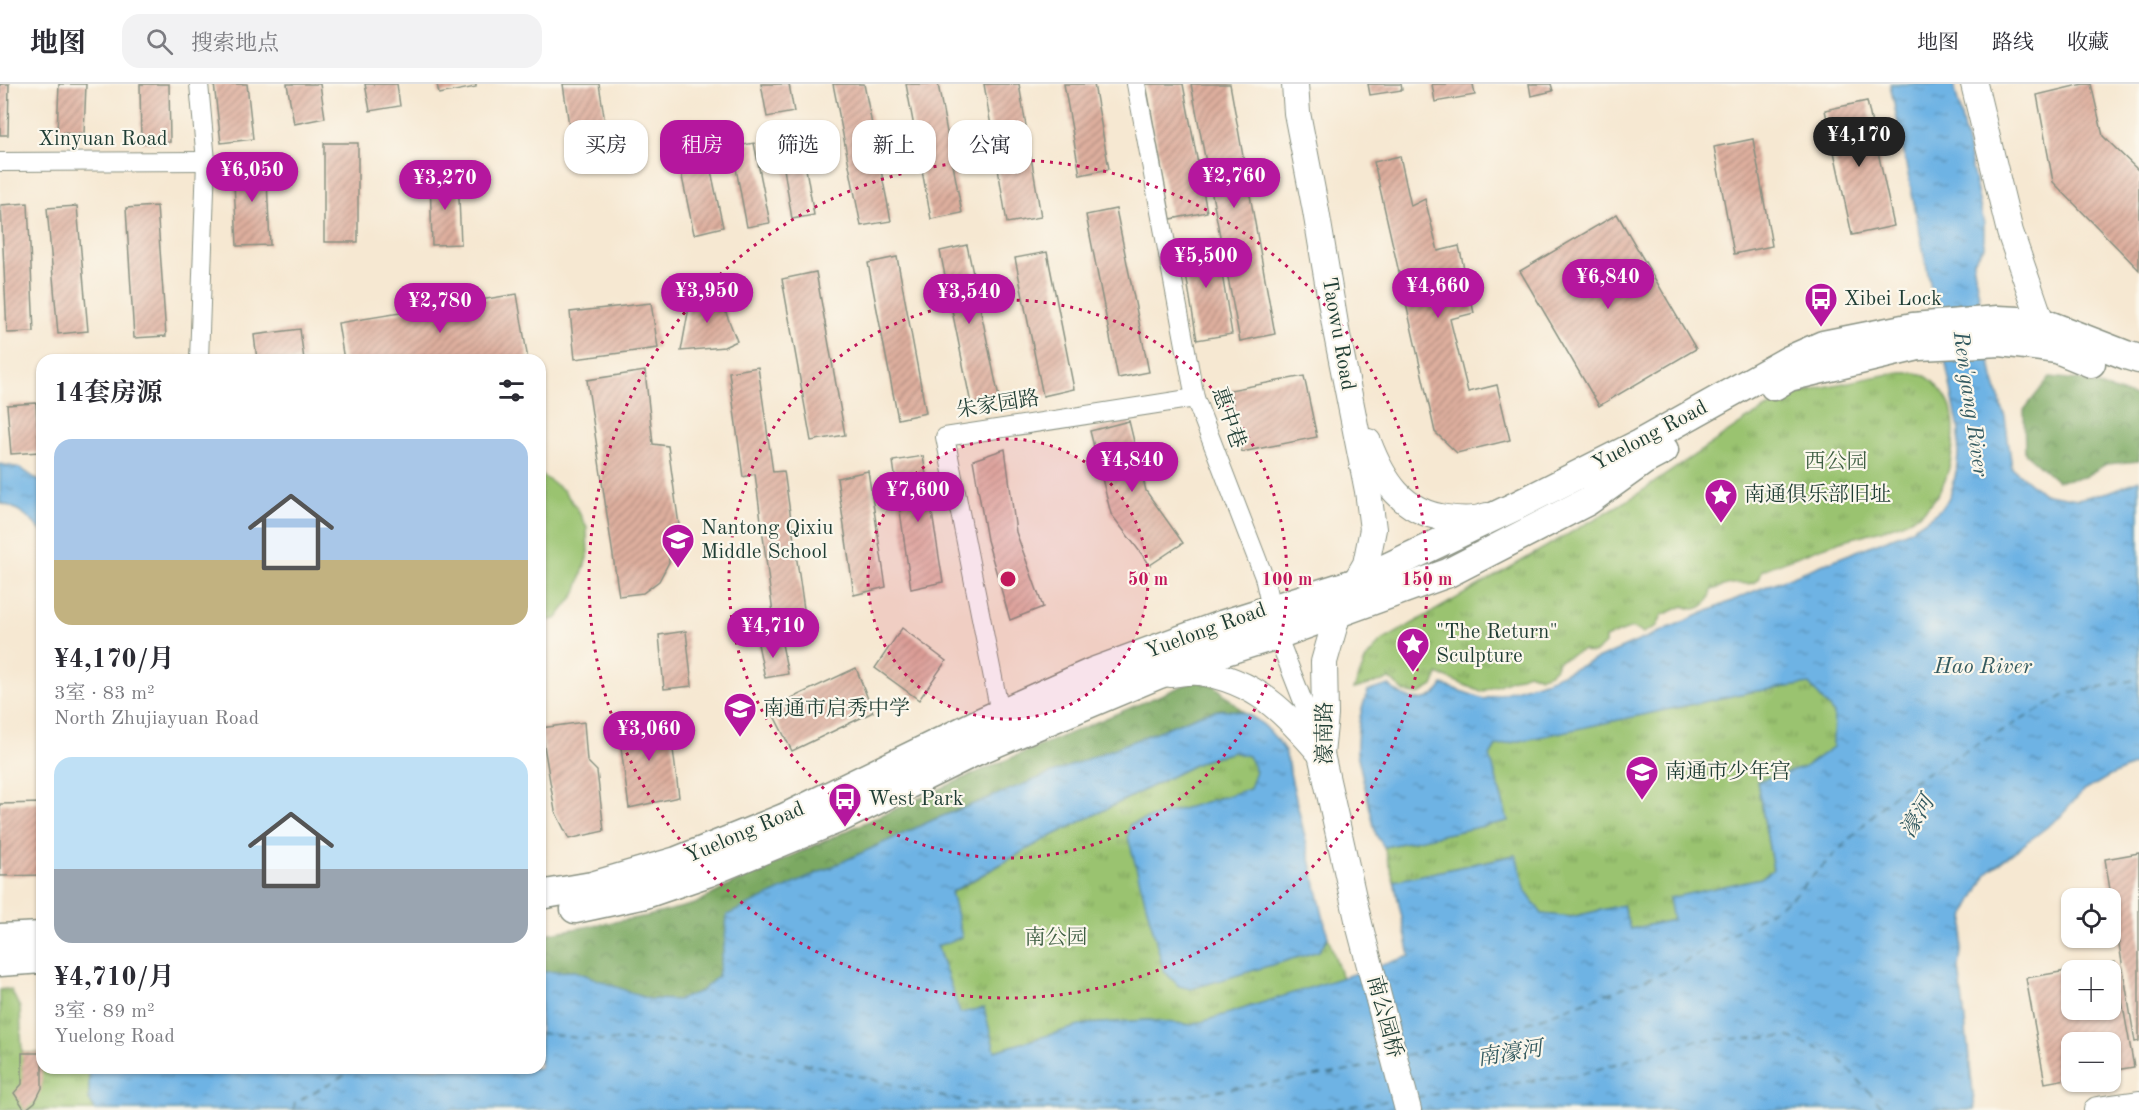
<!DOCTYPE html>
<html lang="zh">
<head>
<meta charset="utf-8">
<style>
	body { margin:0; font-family:"Old Standard TT","Noto Serif SC",serif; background:#f2f2f3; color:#2b2b33; height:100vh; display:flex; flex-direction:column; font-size:22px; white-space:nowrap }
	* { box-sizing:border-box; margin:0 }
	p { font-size:20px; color:#7c7c81 }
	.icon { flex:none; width:33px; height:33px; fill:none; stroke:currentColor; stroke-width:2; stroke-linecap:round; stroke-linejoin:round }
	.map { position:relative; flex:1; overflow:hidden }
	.sheet { position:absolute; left:36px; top:270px; width:510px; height:720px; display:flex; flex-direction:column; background:#fff; border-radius:18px; box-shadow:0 2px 4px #0004 }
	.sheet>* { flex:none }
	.top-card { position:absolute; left:564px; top:36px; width:570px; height:54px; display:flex; gap:12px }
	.buttons { position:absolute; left:2061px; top:804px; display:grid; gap:12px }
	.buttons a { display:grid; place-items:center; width:60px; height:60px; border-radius:12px; background:#fff; box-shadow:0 2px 4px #0004; font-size:30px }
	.price { position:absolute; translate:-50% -51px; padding:0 14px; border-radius:21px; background:#b5179e; color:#fff; font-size:20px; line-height:39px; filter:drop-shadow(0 2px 3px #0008) }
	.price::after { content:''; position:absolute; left:50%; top:36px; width:18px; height:14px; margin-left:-9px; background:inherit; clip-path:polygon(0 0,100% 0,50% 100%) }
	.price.active { background:#222; color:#fff }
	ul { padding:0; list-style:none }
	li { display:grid; align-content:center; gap:12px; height:318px; padding:0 18px }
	li span { display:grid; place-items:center; height:186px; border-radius:18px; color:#555 }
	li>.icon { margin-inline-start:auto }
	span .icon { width:108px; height:108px; fill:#fffc; stroke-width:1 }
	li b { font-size:26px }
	h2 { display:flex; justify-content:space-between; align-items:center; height:72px; padding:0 18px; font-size:26px }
	.pill { padding:0 21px; border-radius:18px; background:#fff; box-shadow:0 2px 4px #0004; font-size:21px; line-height:54px }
	.pill.active { background:#b5179e; color:#fff }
	header { display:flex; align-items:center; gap:36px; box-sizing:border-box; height:84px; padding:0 30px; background:#fff; border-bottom:2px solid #e1e1e2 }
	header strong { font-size:28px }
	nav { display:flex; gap:33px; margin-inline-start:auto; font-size:21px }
	.search { width:420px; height:54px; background:#f2f2f3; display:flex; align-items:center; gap:15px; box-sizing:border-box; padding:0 21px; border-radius:18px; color:#7c7c81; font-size:22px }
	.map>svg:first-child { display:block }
</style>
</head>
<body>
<header>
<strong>地图</strong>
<div class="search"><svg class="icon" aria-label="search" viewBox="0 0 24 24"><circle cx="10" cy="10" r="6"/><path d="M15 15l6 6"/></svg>搜索地点</div>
<nav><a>地图</a><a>路线</a><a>收藏</a></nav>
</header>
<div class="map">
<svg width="2139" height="1026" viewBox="0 0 2139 1026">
	<defs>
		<pattern id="forest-crowns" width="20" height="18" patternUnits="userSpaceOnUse" patternTransform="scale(1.5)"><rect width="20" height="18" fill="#7ba962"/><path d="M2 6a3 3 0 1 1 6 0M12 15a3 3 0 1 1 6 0" fill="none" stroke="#648b52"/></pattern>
		<pattern id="park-tufts" width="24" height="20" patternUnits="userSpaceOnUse" patternTransform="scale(1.5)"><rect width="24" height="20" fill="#9ac370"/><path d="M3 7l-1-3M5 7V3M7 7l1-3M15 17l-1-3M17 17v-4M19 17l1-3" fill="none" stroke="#7da05d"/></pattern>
		<pattern id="water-ripples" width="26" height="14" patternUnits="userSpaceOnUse" patternTransform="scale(1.5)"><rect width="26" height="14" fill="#6eb3e4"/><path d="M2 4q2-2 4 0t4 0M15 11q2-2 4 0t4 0" fill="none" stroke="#5a93ba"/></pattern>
		<pattern id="building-hatch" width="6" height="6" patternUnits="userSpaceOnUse" patternTransform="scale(1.5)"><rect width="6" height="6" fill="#deaf9e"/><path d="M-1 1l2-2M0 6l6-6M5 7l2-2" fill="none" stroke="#b39082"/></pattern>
	</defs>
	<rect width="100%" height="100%" fill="#fbf7ec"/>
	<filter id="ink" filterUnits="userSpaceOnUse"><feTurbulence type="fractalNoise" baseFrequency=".0167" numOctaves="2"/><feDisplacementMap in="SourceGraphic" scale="12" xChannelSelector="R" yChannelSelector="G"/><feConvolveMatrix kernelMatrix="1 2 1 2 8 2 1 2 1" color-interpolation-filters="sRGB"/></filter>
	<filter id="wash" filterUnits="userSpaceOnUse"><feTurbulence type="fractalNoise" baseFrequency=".008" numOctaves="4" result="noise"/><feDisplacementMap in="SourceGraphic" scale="24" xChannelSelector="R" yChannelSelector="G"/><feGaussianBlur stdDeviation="1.35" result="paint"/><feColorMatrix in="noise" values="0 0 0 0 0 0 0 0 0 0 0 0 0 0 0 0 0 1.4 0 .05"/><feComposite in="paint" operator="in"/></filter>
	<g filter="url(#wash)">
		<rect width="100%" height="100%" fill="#f6e8d2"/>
		<polygon fill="#9ac370" stroke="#5c8052" stroke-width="1.5" points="540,390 563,406 576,423 587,444 588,471 576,509 556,535 540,538"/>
		<g fill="url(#forest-crowns)" stroke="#4d734b" stroke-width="1.5">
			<polygon points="2050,293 2079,296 2139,314 2139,377 2106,380 2084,393 2057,397 2025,369 2024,326"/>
			<polygon points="1194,597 1214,601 1245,629 1221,625 1199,631 933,736 728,831 725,857 718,892 701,907 678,916 648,915 575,887 540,888 540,851 648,832 695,820 747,792 973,690"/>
		</g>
		<g fill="url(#park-tufts)" stroke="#5c8052" stroke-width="1.5">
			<path d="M1894,289C1902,289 1913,288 1921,290C1933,294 1947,312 1951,324C1956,342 1954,361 1950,379C1937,443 1887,442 1835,459C1810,467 1786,477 1762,486C1756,507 1744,497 1731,500C1725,501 1719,504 1712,506C1710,520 1698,530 1684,522L1662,531L1657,542L1643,549L1632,544L1605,554V560C1597,568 1593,572 1583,566L1558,577L1555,585C1547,592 1538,594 1528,589L1481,608L1438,590L1433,602L1418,611L1405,608L1390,595L1354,605L1366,575L1380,558L1633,413L1746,336L1793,311L1819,304Z"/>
			<polygon points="1809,600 1834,630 1833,663 1803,684 1757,697 1773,786 1761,794 1670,814 1673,836 1630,845 1623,821 1571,833 1542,830 1526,808 1515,771 1394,797 1384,763 1508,737 1490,672 1496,662 1750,608"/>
			<polygon points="1233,668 1249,672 1256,687 1250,705 1130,740 1318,867 1328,853 1342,894 1192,941 1148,936 1086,940 995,967 960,930 937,861 962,853 951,809 1040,758 1202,677"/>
			<polygon points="6,905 11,906 20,924 22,969 42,969 42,984 89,984 89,1016 95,1026 0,1026 0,906"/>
		</g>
		<g fill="url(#water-ripples)" stroke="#46788c" stroke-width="1.5">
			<path d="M1890,0H1954L1984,140V163L1973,178L1993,294L2005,333L2012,384L2042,409L2077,415L2109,408L2139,396V679L2108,693L2081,709L2060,733L1988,788L1966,829L1959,884L1975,1026H95L89,1016V984H540V888L575,887L648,915L678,916L701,907L718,892L725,857L727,831L933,736L1199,631C1206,629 1215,626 1222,626C1251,624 1271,645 1285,667L1328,853L1319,867L1191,905L1179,902L1164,887L1128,753L1130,740L1250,705L1256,687L1248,672L1233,668L1202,677L1040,758L951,808L962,853L937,862L960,929L984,924L995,967L1086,940L1148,936L1192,941L1410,872L1394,797L1516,771L1526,808L1542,830L1571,833L1623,821L1630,845L1673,836L1669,814L1761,794L1773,786L1757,697L1803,684L1833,663L1834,630L1809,600L1750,608L1496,662L1490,672L1508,737L1384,763L1376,751L1357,669C1356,647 1360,627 1368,607L1389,601C1405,618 1430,623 1443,601L1484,615L1548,596L1757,506L1908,447C1921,439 1940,429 1948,415C1958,394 1959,367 1959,345Z"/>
			<path d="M0,380L20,384L42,399V448C29,433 19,424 0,419Z"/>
		</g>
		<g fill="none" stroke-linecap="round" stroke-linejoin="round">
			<g stroke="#335a60" stroke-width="1.5" stroke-dasharray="8 6" stroke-linecap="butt">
				<polyline points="540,949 593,956 723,959 981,1022 1162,1015 1349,987 1383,978"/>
				<polyline points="1405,972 1510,945 1669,887 1789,816 1900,704 2067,610 2139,595"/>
				<polyline points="1416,1013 1581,990 1697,956 1789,953 1837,972 1885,1026"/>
				<polyline points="293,1026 295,1019 357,984"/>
				<polyline points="1323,1026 1393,1016"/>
			</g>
		</g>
		<g id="blocks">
			<g fill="url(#building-hatch)">
				<polygon points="0,0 9,0 8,51 0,51"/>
				<polygon points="59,0 86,0 84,50 57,49"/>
				<polygon points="140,0 169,0 170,58 141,59"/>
				<polygon points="214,0 247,0 253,55 221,59"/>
				<polygon points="287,0 320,0 325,34 294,40"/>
				<polygon points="365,0 397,0 400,22 370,27"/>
				<polygon points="437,0 476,0 476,3 439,10"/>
				<polygon points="563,0 599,0 609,64 573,69"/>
				<polygon points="761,0 789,0 794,28 767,33"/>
				<polygon points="833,0 864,0 891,137 861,142"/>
				<polygon points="906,0 938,0 962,129 931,135"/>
				<polygon points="984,0 1019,0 1041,133 1007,139"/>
				<polygon points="1064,0 1094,0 1109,85 1080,91"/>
				<polygon points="1146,0 1183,0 1207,128 1171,135"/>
				<polygon points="1191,0 1230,0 1275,250 1240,257"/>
				<polygon points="1368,0 1401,0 1402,6 1370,11"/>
				<polygon points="1432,0 1473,0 1475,11 1435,18"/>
				<polygon points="1529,0 1551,0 1553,7 1531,12"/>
				<polygon points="2083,0 2091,0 2103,52 2139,87 2139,186 2053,98 2037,11"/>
				<polygon points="1867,17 1894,142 1852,151 1825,26"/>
				<polygon points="800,50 814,131 792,135 779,53"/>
				<polygon points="1753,55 1772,162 1734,170 1714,63"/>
				<rect x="324" y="59" width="34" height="99"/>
				<polygon points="754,59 770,139 747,143 732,63"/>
				<polygon points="707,68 723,143 694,150 678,74"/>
				<polygon points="1400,72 1411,122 1425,115 1438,167 1459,162 1474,229 1450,235 1468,308 1497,301 1510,356 1457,369 1435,348 1374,78"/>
				<polygon points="266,76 270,161 237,162 233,77"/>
				<polygon points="458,92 461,160 432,161 430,93"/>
				<polygon points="28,119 34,248 7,249 1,121"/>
				<polygon points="77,122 88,247 58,250 47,124"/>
				<polygon points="157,122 166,252 134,254 126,124"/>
				<polygon points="1116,125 1149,288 1118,294 1086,131"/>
				<polygon points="1617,130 1696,265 1599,322 1520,187"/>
				<polygon points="1216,154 1232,250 1197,256 1181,160"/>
				<polygon points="967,161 999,314 971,320 940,167"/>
				<polygon points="1047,168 1074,305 1043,312 1015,174"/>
				<polygon points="897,173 926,329 898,335 868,179"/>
				<polygon points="816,188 845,351 811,357 782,195"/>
				<polygon points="717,206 737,257 724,263 681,267 691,212"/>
				<polygon points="517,210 528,276 496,276 495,273 478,276 344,276 338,239"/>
				<polygon points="651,219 658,264 575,275 570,228"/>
				<polygon points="300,245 304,276 257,276 254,251"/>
				<polygon points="758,283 773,388 784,387 805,532 774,537 755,390 743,393 729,288"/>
				<polygon points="645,287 653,360 668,362 682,463 668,466 669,478 659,497 643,509 619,512 587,296"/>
				<polygon points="1304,292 1317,353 1242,368 1230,306"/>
				<polygon points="36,319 39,368 11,370 7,321"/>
				<polygon points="1129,337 1146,407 1183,459 1150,481 1111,430 1090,347"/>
				<polygon points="1005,365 1016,448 1043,523 1010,536 987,456 973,376"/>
				<polygon points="923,372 943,498 911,505 893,377"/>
				<polygon points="868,387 886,503 854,511 837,394"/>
				<polygon points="902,544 946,577 919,616 875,584"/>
				<polygon points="686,547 692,602 664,605 659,551"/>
				<polygon points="781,555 788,590 765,594 758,560"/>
				<polygon points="856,584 873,628 792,667 770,624"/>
				<polygon points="669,634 679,713 629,724 618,641"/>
				<polygon points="584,638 587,677 597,687 604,747 569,755 555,727 541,644"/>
				<polygon points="42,719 42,791 0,792 0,720"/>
				<polygon points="2139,769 2139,957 2135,958 2105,775"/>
				<polygon points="2115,878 2134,983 2110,987 2110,958 2072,958 2072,994 2045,999 2026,894 2072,886 2072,926 2110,926 2110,886 2073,885"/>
				<polygon points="22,969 42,969 42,1004 35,1018 25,1026 14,1009 22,1000"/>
			</g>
		</g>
	</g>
	<g filter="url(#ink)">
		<use href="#blocks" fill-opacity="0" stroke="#8a9283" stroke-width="1.5"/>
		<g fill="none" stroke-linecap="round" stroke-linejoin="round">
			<g stroke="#8a9283" stroke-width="20">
				<g id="street">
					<polyline points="199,0 206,77 199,276"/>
					<polyline points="1136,0 1195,314 1264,493 1277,551 1304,620 1318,661"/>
					<polyline points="0,78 206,77"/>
					<polyline points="1000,629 945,353 1195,314"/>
				</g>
			</g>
			<g stroke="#8a9283" stroke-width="28">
				<g id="secondary">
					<polyline points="1295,0 1297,29 1316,127 1336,246 1368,407 1373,445 1366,480 1338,529 1324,578 1325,631 1321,670 1359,840 1408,1026"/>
					<polyline points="1974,0 2010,148 2041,238 2051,255"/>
					<path d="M1368,358C1383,397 1402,428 1446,434C1460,436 1474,437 1487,432"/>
					<path d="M1170,590C1179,589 1190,587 1199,588C1256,597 1285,628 1321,670"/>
					<polyline points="2097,1026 2139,1020"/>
				</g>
			</g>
			<g stroke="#8a9283" stroke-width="31">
				<g id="primary">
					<polyline points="1774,302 1789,293 1919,262 2001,258 2057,265 2091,279"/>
					<polyline points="540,811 592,802 677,777 784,734 979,639 1093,588 1224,540 1357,498 1516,422 1639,360 1789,276 1823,261 1913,243 1998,236 2041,238 2126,271 2139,275"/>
					<polyline points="575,825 645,810 709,788 840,734 976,667 1157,591 1222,568 1277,551 1448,489 1588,417 1645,376 1664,366"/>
					<polyline points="0,854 42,852"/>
					<polyline points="0,878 42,875"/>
				</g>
			</g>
			<use href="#street" stroke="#fff" stroke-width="18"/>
			<use href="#secondary" stroke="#fff" stroke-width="26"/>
			<use href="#primary" stroke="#fff" stroke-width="28"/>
		</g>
	</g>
	<circle cx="1008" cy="495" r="140" fill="#c2185b" fill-opacity=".12"/>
	<g fill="none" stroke="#c2185b" stroke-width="3" stroke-dasharray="3 6">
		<circle cx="1008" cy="495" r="140"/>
		<circle cx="1008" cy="495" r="279"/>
		<circle cx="1008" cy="495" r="419"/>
	</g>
	<defs>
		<g id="bus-pin" transform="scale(1.725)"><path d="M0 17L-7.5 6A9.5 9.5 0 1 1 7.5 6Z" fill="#b5179e" stroke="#fbf7ec"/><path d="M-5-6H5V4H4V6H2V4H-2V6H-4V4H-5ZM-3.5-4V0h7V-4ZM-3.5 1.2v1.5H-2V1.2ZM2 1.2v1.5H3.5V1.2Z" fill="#fff"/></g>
		<g id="sight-pin" transform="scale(1.725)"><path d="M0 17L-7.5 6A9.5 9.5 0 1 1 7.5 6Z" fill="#b5179e" stroke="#fbf7ec"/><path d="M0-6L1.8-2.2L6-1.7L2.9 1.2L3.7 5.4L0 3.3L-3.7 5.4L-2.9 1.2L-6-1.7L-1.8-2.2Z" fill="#fff"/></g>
		<g id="school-pin" transform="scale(1.725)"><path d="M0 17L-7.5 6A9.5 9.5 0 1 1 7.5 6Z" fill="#b5179e" stroke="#fbf7ec"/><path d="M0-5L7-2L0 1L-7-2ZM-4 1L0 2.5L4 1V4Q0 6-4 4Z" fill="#fff"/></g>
	</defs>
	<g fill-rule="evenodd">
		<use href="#bus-pin" x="1821" y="215"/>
		<use href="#sight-pin" x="1721" y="411"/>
		<use href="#school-pin" x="678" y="456"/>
		<use href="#sight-pin" x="1413" y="560"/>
		<use href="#school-pin" x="740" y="625"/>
		<use href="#school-pin" x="1642" y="688"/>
		<use href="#bus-pin" x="845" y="715"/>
	</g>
	<g text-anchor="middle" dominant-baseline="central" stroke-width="4.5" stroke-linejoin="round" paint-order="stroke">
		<g font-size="21" fill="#1f3d34" stroke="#fbf7ec">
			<text x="103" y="55">Xinyuan Road</text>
			<text transform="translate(1338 250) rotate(80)">Taowu Road</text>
			<text transform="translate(998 321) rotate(-9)">朱家园路</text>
			<text transform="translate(1228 334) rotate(71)">惠中巷</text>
			<text transform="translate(1650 352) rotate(-28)">Yuelong Road</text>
			<text transform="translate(1206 547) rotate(-20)">Yuelong Road</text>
			<text transform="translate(1325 649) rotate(-90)">濠南路</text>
			<text transform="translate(745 749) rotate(-23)">Yuelong Road</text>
			<text transform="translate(1384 933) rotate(75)">南公园桥</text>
		</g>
		<g font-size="21" fill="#1f3d34" stroke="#fbf7ec" text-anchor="start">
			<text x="1844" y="215">Xibei Lock</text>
			<text x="1744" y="411">南通俱乐部旧址</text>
			<text x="701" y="444">Nantong Qixiu<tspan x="701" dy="24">Middle School</tspan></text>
			<text x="1436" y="548">"The Return"<tspan x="1436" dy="24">Sculpture</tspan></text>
			<text x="763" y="625">南通市启秀中学</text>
			<text x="1665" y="688">南通市少年宫</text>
			<text x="868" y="715">West Park</text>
		</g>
		<g font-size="21" fill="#3e5e43" stroke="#fbf7ec">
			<text x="1836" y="378">西公园</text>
			<text x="1056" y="854">南公园</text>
		</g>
		<g font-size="22" font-style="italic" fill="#335a60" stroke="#fbf7ec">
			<text transform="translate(1970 320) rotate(82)">Ren'gang River</text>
			<text x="1983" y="583">Hao River</text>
			<text transform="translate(1918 733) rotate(-59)">濠河</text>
			<text transform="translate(1510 970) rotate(-9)">南濠河</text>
		</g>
	</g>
	<circle cx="1008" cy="495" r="9" fill="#c2185b" stroke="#fbf7ec" stroke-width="3"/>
	<g font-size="18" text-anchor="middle" font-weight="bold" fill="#c2185b" stroke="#fbf7ec" stroke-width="4.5" stroke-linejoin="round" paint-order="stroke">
		<text x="1148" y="501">50 m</text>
		<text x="1287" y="501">100 m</text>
		<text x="1427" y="501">150 m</text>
	</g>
</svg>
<div class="buttons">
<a><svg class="icon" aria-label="locate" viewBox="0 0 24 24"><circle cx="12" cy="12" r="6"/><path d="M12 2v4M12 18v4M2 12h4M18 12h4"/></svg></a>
<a>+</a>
<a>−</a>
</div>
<b class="price active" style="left:1859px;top:84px">¥4,170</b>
<b class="price" style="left:252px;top:119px">¥6,050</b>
<b class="price" style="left:1234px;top:125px">¥2,760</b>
<b class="price" style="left:445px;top:127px">¥3,270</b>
<b class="price" style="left:1206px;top:205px">¥5,500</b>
<b class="price" style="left:1608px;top:226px">¥6,840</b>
<b class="price" style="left:1438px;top:235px">¥4,660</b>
<b class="price" style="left:707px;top:240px">¥3,950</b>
<b class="price" style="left:969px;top:241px">¥3,540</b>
<b class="price" style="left:440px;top:250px">¥2,780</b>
<b class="price" style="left:1132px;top:409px">¥4,840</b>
<b class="price" style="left:918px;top:439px">¥7,600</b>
<b class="price" style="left:773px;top:575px">¥4,710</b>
<b class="price" style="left:649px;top:678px">¥3,060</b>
<div class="top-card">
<a class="pill">买房</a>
<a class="pill active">租房</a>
<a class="pill">筛选</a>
<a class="pill">新上</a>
<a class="pill">公寓</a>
</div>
<section class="sheet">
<h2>14套房源<svg class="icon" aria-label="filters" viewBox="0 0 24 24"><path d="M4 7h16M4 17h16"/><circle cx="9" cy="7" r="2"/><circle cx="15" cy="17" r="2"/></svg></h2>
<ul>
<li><span style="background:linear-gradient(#a9c7e8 65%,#c2b280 0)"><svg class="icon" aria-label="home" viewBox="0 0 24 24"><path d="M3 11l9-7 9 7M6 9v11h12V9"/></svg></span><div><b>¥4,170/月</b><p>3室 · 83 m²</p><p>North Zhujiayuan Road</p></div></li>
<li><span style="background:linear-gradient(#bfe0f5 60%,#9aa5b1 0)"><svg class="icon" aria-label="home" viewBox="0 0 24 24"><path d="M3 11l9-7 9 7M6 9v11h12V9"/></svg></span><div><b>¥4,710/月</b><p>3室 · 89 m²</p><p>Yuelong Road</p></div></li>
</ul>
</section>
</div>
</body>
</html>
